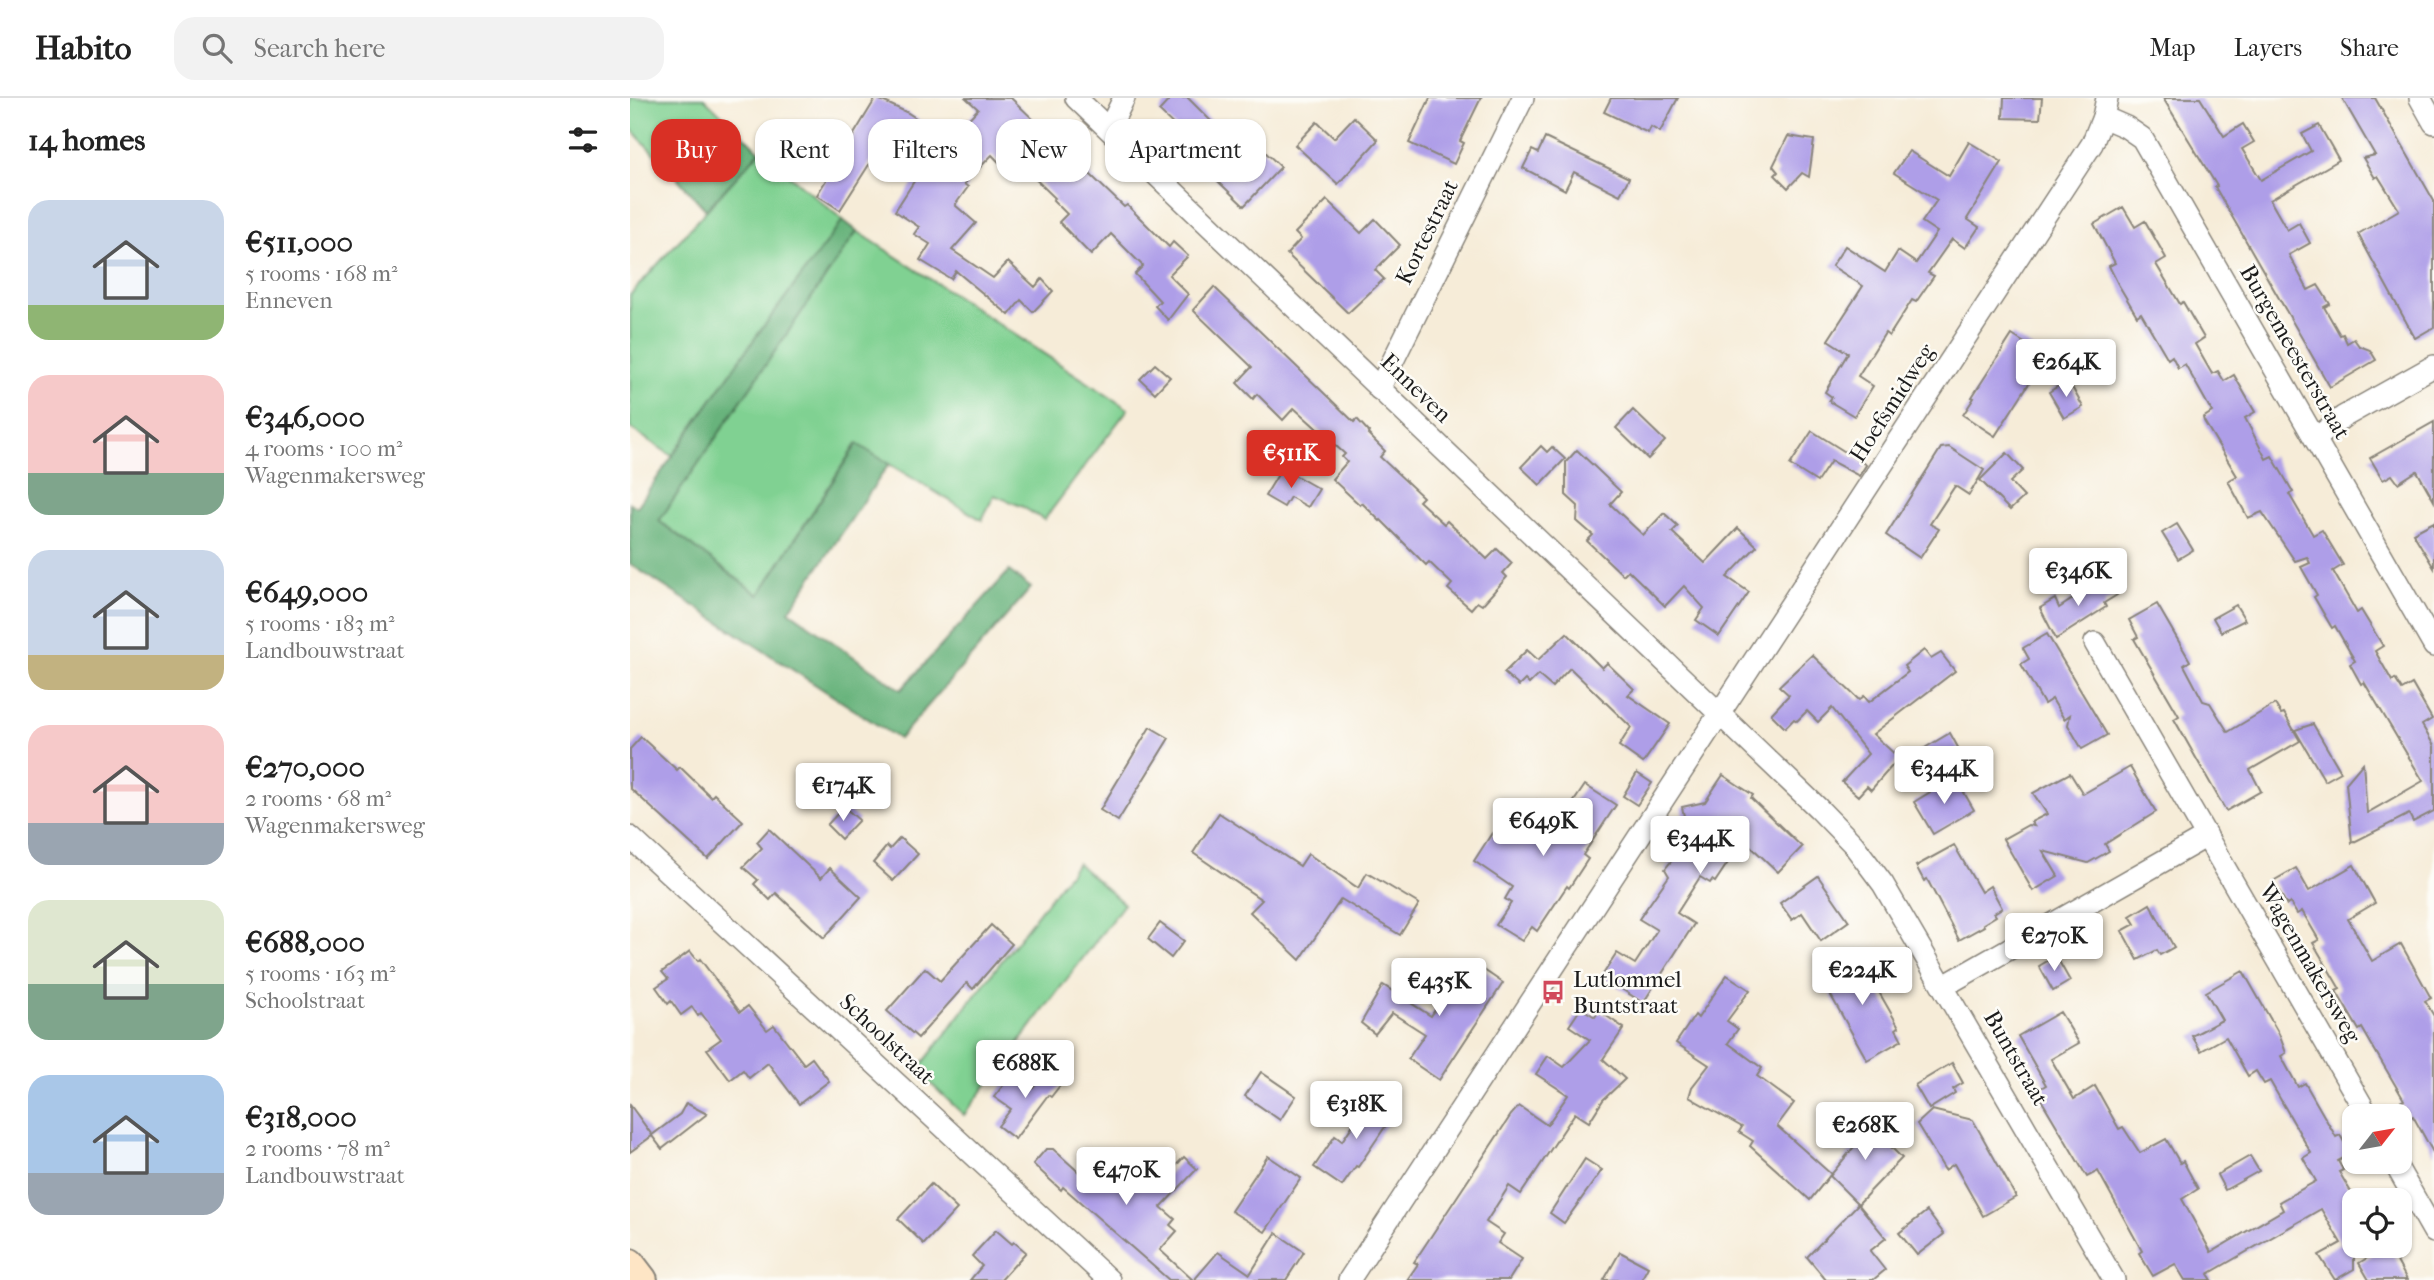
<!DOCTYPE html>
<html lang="en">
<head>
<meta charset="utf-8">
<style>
	body { margin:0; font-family:"IM FELL French Canon",serif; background:#f2f2f2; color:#222; height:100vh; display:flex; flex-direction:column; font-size:26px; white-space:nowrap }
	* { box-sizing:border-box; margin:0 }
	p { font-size:23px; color:#767676 }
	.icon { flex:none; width:38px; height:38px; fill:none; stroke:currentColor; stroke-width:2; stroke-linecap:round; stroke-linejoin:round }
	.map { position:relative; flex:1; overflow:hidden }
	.panel { display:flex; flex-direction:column; background:#fff; width:630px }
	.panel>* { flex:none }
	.guide { position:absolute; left:21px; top:21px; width:665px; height:63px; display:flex; gap:14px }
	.needle { width:46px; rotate:59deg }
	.buttons { position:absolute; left:1712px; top:1006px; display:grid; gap:14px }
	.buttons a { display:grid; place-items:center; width:70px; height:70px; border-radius:14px; background:#fff; box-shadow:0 2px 5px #0004; font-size:35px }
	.price { position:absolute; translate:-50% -60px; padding:0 16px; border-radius:7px; background:#fff; color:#222; font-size:23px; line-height:46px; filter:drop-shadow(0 2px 4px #0008) }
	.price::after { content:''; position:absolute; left:50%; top:42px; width:21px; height:16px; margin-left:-10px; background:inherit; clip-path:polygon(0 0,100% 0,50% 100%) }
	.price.active { background:#d93025; color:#fff }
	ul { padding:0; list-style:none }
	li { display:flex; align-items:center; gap:21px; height:175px; padding:0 28px }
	li span { display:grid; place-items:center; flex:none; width:196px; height:140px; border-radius:21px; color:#555 }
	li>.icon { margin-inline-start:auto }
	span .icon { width:84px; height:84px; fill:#fffc; stroke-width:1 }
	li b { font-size:30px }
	h2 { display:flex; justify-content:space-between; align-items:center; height:84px; padding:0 28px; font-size:30px }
	.chip { padding:0 24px; border-radius:21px; background:#fff; box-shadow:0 2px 5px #0004; font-size:24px; line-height:63px }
	.chip.active { background:#d93025; color:#fff }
	header { display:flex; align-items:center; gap:42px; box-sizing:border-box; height:98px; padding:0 35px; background:#fff; border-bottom:2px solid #e0e0e0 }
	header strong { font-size:33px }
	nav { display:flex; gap:38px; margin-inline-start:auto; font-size:24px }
	.search { width:490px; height:63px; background:#f2f2f2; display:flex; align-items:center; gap:18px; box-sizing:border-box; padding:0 24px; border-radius:21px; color:#767676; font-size:26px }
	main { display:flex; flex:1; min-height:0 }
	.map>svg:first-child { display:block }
</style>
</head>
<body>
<header>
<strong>Habito</strong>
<div class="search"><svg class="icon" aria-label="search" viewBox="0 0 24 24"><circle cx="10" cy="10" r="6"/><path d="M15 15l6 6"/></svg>Search here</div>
<nav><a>Map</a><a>Layers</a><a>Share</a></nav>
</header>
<main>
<section class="panel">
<h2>14 homes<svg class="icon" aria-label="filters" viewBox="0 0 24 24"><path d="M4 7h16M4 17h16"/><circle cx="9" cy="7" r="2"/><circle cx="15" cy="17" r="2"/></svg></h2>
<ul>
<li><span style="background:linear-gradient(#c9d6e8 75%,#8fb573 0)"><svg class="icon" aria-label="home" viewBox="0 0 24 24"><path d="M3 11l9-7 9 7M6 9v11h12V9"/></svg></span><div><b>€511,000</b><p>5 rooms · 168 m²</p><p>Enneven</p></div></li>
<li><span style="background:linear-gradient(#f6c9c9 70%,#7fa58c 0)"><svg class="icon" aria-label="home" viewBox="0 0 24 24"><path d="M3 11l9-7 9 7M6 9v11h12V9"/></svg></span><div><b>€346,000</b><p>4 rooms · 100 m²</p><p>Wagenmakersweg</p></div></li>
<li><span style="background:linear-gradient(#c9d6e8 75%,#c2b280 0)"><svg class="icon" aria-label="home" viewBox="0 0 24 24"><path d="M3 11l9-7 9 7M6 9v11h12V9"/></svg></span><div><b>€649,000</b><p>5 rooms · 183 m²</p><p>Landbouwstraat</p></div></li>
<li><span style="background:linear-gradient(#f6c9c9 70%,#9aa5b1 0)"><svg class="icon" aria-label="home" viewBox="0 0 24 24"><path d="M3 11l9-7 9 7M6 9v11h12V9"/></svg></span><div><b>€270,000</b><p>2 rooms · 68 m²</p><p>Wagenmakersweg</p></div></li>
<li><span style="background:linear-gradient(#dfe7d0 60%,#7fa58c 0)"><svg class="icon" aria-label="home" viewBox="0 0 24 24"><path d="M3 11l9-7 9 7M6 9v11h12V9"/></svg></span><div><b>€688,000</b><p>5 rooms · 163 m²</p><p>Schoolstraat</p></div></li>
<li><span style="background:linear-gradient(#a9c7e8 70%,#9aa5b1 0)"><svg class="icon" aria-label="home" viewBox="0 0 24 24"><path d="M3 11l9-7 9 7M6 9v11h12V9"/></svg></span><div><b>€318,000</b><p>2 rooms · 78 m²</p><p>Landbouwstraat</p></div></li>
</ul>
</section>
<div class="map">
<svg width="1804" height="1182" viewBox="0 0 1804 1182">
	<rect width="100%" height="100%" fill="#fdfcf7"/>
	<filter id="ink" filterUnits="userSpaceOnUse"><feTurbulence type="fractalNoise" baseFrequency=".0143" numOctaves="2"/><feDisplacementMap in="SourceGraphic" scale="14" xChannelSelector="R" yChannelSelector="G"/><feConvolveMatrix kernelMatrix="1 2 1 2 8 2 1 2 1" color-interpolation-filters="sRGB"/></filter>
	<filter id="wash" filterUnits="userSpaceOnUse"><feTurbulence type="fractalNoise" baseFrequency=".00686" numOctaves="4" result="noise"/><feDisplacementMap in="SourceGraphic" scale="28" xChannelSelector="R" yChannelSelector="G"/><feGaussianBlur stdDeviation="1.57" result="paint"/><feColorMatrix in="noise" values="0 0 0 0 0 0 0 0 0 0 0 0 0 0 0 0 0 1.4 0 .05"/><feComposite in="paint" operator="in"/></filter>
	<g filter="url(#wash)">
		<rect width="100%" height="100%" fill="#f6ecd8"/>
		<g fill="#80d192" stroke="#4e7657" stroke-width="2">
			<polygon points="0,0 74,0 101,26 48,81 0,30"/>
			<polygon points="130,53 213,122 123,243 42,358 0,330 0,197"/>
			<polygon points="227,133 498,311 414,422 391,408 364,397 352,422 226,346 129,497 29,423"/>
			<polygon points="447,765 494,806 334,1017 287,973"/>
		</g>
		<g fill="#68b37c" stroke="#42684c" stroke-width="2">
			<polygon points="101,26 130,53 76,112 48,81"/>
			<polygon points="213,122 227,133 29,423 129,497 227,346 259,366 159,513 271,592 379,473 401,490 269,641 0,466 0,405 7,409 123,243"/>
		</g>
		<g id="blocks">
			<g fill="#ae9ee8">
				<polygon points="246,0 278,15 310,36 290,60 256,40 210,112 187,97"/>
				<polygon points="336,0 381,0 494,109 497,107 539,149 543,144 558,158 539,177 558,196 538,222 525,208 530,203 505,176 513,168 481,136 461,157 429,124 437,116 423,102 425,100 393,69 383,79 362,57 334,86 338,89 325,107 346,125 322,152 363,180 378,164 405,189 412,181 423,193 403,214 391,202 379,217 326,173 321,181 290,162 300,146 284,136 289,129 265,113 299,60 320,75 344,50 327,33 348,11"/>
				<polygon points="541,0 558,0 599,41 610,30 651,69 614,108 573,69 576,66 572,62 576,58 529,13"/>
				<polygon points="800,0 851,0 830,43 834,45 824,66 779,45"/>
				<polygon points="981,0 1048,0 1030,34 1021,29 1018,35 974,14"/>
				<polygon points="1374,0 1412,0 1410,21 1373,20"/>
				<polygon points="1533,0 1570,0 1594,38 1613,26 1624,44 1612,51 1631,82 1681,53 1672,36 1689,27 1709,62 1640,102 1657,132 1669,125 1680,145 1659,157 1678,192 1688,187 1700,206 1694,209 1710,237 1713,236 1717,245 1724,241 1729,248 1740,252 1746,262 1700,289 1585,89 1587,88"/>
				<polygon points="1712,0 1745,0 1804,103 1804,229 1785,240 1728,136 1769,112 1748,78 1745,80 1733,60 1745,57"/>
				<polygon points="724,19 748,42 708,86 665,47 687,24 704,40"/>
				<polygon points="1158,38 1184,42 1179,79 1172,75 1158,90 1145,77 1148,74 1143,68"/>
				<polygon points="915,40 999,80 990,97 944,74 935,92 893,70 902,52 908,55"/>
				<polygon points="1339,44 1372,64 1337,121 1349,129 1335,150 1322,141 1298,175 1304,178 1286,204 1282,202 1259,238 1255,235 1228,278 1243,288 1224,318 1199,303 1202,299 1195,294 1218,255 1198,242 1233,188 1202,168 1215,148 1255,174 1268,153 1286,165 1307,134 1292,124 1307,102 1264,75 1279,53 1319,78"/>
				<polygon points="697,102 731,135 745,121 770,147 745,172 754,181 718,215 657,156 671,141 665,135"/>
				<polygon points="1493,109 1505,129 1515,123 1536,160 1526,166 1550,206 1553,204 1574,240 1565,246 1582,276 1588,273 1594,283 1604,277 1625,314 1615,320 1636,361 1642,358 1663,394 1659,396 1683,437 1692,432 1713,467 1703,473 1727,515 1731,512 1753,548 1745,553 1762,583 1765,581 1772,592 1782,586 1802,621 1792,627 1804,648 1804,713 1783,724 1779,716 1722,745 1716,685 1733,665 1737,715 1793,683 1734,584 1731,586 1720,566 1725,563 1705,528 1702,530 1684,499 1687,497 1671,469 1680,465 1677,459 1665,463 1632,414 1618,420 1598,383 1607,378 1574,323 1573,320 1582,314 1555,266 1548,270 1542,258 1538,261 1511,215 1507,218 1488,186 1479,168 1485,165 1464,126"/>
				<polygon points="584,189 724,324 727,321 739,334 738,336 755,353 750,359 793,399 789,403 814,426 817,423 857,461 867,451 882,465 873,475 877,479 852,507 847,504 841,511 818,491 822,486 799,464 796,467 751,422 750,423 732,405 730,407 702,381 717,364 712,359 715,356 664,310 653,322 627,296 623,301 607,285 622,269 563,212"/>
				<polygon points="1382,237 1416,259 1365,338 1333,317 1344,300 1342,299"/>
				<polygon points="525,266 540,279 525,295 510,281"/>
				<polygon points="1438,282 1453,309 1434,320 1419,294"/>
				<polygon points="1003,312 1035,343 1018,361 986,330"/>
				<polygon points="1804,324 1804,403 1787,373 1768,385 1762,377 1753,382 1740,360"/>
				<polygon points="1182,333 1236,367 1229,378 1201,363 1187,384 1160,367"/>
				<polygon points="911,348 917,354 922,349 935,361 910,387 891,369"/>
				<polygon points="1319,349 1354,372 1339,397 1325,388 1300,426 1309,431 1290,460 1256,437 1311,350"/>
				<polygon points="947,352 991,394 980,406 1013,437 1034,415 1048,428 1042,434 1075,465 1108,430 1127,448 1097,479 1119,494 1089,538 1066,522 1074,510 1054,488 1035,508 998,472 993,477 957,443 963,437 947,423 948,408 936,397 936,364"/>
				<polygon points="1377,355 1393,372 1380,384 1394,399 1380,412 1350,382"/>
				<polygon points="652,370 689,391 678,409 660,399 654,409 635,398"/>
				<polygon points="1804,424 1804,470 1783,435"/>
				<polygon points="1547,426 1563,452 1548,461 1532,435"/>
				<polygon points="1476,479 1487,497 1474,505 1476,509 1426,541 1410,510 1425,501 1429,510"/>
				<polygon points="1527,506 1560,563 1554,567 1573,603 1580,605 1598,634 1645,606 1651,616 1654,615 1670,643 1620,672 1631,693 1596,713 1544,621 1549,618 1504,541 1508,539 1499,522"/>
				<polygon points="1606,507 1615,522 1591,534 1583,520"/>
				<polygon points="937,535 972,570 977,565 1004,591 998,597 1040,626 1013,665 989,648 1001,629 940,570 922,589 908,577 899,586 895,582 889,588 874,575 897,552 908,562"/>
				<polygon points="1417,536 1477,637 1452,651 1438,627 1440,617 1434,621 1422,601 1414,606 1391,566 1399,561 1393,550"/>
				<polygon points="1294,552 1301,561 1311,555 1325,573 1243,636 1269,660 1241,692 1237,688 1228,698 1212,684 1238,656 1202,610 1188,624 1177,613 1167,623 1164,621 1155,630 1141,616 1159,597 1149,588 1182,557 1229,602 1234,598 1239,604 1278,574 1274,568"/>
				<polygon points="1683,626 1711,674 1695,683 1665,632"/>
				<polygon points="520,629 539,640 488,723 470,712"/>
				<polygon points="1320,635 1331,655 1305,671 1293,651"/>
				<polygon points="11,639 47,672 50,669 81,699 84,696 113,723 78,761 0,690 0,651"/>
				<polygon points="1500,669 1526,714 1475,746 1479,753 1458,765 1413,753 1428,778 1403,793 1373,741 1398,727 1404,728 1401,724 1417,716 1403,695 1440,675 1453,696"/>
				<polygon points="1007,675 1022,685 1007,707 993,698"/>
				<polygon points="1093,677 1123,697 1121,700 1172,749 1148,774 1116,744 1099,763 1085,784 1082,782 1080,785 1070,779 1047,815 1064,826 1013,905 972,878 987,855 1005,866 1027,832 1009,821 1039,778 1035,771 1059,741 1052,709 1075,704"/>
				<polygon points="1325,679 1344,712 1303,736 1284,704"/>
				<polygon points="955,687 986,707 953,757 958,761 939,790 937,788 907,833 902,829 892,843 866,827 881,805 875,801 882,789 844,763 862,735 869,741 907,702 930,724"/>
				<polygon points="214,709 229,722 211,741 197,727"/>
				<polygon points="589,715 670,768 678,756 728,790 737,775 789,806 770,837 711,801 670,862 620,814 632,802 563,755"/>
				<polygon points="139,731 191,780 200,770 231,799 194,840 146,795 140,802 124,786 128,782 113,769 132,750 127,744"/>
				<polygon points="270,740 288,756 263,783 243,765 257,748 260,751"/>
				<polygon points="1324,747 1351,794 1360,788 1372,810 1364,815 1366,818 1353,826 1354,828 1329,842 1297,781 1294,783 1286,768"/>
				<polygon points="1724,767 1745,805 1718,821 1742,863 1771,846 1801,900 1795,903 1804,918 1804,1056 1783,1018 1779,1020 1770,1004 1774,1002 1750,961 1732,930 1729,932 1706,893 1710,891 1683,845 1689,842 1672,813 1667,816 1660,805 1657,807 1643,783 1666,770 1679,793"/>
				<polygon points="1188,778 1219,823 1191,843 1172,815 1162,822 1150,805"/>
				<polygon points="1520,806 1544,849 1530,857 1527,852 1508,862 1492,833 1505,826 1500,818"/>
				<polygon points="530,825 554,843 541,860 518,841"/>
				<polygon points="361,827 382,846 343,891 337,885 288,940 257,913 295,870 310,883"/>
				<polygon points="60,853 68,863 70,861 110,914 118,908 137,932 144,927 174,966 182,960 199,983 169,1006 138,965 119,980 113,972 100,982 77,951 91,941 71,915 68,918 62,909 51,917 41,903 38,906 26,889 38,881 32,874"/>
				<polygon points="1223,858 1230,870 1234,868 1269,929 1266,931 1272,942 1237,962 1190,878"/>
				<polygon points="1426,858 1440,883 1423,893 1409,868"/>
				<polygon points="836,865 848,873 851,870 873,885 809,982 778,961 795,936 762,915 745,936 731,925 753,887 801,918"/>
				<polygon points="1613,873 1649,936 1656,955 1651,958 1668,989 1675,985 1706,1039 1710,1037 1721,1056 1708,1063 1713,1072 1709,1074 1724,1099 1724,1171 1705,1182 1689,1157 1711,1145 1691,1111 1578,1176 1582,1182 1555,1182 1545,1166 1523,1178 1509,1155 1512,1153 1468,1073 1457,1079 1406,993 1416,987 1388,938 1430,914 1449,945 1421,961 1444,1001 1465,988 1489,1031 1493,1029 1510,1055 1536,1041 1550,1065 1553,1063 1568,1091 1552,1101 1581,1154 1653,1112 1649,1104 1686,1083 1673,1060 1681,1055 1640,983 1634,986 1626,973 1618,978 1596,939 1571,953 1562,938 1592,922 1576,894"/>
				<polygon points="1097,877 1120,892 1097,923 1108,931 1098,945 1132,970 1127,978 1164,1005 1147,1028 1201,1076 1180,1102 1120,1048 1123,1043 1109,1034 1112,1029 1059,999 1062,989 1079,967 1046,945 1065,917 1068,920"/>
				<polygon points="951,910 965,919 969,913 994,930 973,961 995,981 973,1002 959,1024 945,1015 891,1096 879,1088 856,1124 874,1136 868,1145 892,1161 879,1182 777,1182 788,1166 784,1164 881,1017 889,1008 917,1027 938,997 906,976 918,958 934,969 960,942 939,928"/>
				<polygon points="1322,965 1333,985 1323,991 1325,995 1299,1011 1285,987"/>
				<polygon points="419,970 435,981 421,999 418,997 385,1041 368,1028 381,1011 364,999 383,975 403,990"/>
				<polygon points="631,974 666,998 650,1022 615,998"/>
				<polygon points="744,995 767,1011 728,1069 726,1068 712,1088 684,1069 705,1038 712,1043"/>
				<polygon points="56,1005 77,1016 32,1051 22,1038 0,1054 0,1007 22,1037 50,1016"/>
				<polygon points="1302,1012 1343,1022 1386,1099 1353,1118 1324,1066 1315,1072 1287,1026"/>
				<polygon points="1227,1019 1241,1029 1272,1060 1228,1106 1200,1078 1228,1044 1215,1034"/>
				<polygon points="416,1051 423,1051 462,1086 473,1073 498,1096 514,1078 526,1089 554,1059 567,1071 531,1109 545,1121 540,1127 547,1133 530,1152 563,1182 539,1182 433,1089 431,1092 403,1066"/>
				<polygon points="638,1058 671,1080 635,1134 601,1113"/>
				<polygon points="1620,1058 1629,1073 1595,1092 1587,1077"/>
				<polygon points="955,1061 972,1072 934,1125 920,1115"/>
				<polygon points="301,1086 327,1111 294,1146 268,1121"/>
				<polygon points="1228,1106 1256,1140 1240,1153 1255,1172 1243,1182 1196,1182 1177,1159"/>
				<polygon points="1297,1113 1314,1136 1287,1157 1269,1135"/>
				<polygon points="366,1132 382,1146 384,1144 396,1154 371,1182 340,1182 352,1168 342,1158"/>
				<polygon points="646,1135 674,1154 656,1182 564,1182 588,1154 620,1176"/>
				<polygon points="1757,1148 1764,1158 1777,1182 1739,1182 1729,1165"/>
				<polygon points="990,1154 1018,1169 1011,1182 974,1182"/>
			</g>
		</g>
	</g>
	<g filter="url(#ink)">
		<use href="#blocks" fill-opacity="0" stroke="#89847a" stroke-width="2"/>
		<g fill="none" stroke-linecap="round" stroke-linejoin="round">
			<g stroke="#89847a" stroke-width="24">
				<g id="street">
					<polyline points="446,0 1188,710 1223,746 1253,786 1484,1182"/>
					<polyline points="1790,0 1804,25"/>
					<polyline points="1473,19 1496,29 1512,40 1804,548"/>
					<polyline points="479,31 494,0"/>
					<polyline points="749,291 893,0"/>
					<polyline points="1685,341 1713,319 1804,268"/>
					<polyline points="1465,545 1738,1018"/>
					<polyline points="0,739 479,1182"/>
					<polyline points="1314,888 1577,738"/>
					<polyline points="1764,1064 1804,1134"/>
					<polyline points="719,1182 1462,46 1473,19 1477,0"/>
				</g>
			</g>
			<g stroke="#89847a" stroke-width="32">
				<polyline id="secondary" points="0,1165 13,1182"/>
			</g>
			<use href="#street" stroke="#fff" stroke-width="21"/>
			<use href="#secondary" stroke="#fee5c5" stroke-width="28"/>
		</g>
	</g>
	<defs>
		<g id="bus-bare" transform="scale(1.89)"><path d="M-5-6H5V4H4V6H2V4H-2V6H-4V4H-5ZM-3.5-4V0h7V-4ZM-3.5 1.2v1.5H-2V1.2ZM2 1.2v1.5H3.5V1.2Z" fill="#d1495b" stroke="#fdfcf7" stroke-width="2.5" paint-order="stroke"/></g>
	</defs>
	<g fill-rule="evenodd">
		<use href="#bus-bare" x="923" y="894"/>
	</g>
	<g text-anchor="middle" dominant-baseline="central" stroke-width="5" stroke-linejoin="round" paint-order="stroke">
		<g font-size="23" fill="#1c1c1c" stroke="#fdfcf7">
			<text transform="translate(797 134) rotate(-64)">Kortestraat</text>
			<text transform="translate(1665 254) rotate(60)">Burgemeesterstraat</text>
			<text transform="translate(786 290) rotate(44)">Enneven</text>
			<text transform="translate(1262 305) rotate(-57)">Hoefsmidweg</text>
			<text transform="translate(1680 865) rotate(60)">Wagenmakersweg</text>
			<text transform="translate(257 941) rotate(43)">Schoolstraat</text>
			<text transform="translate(1386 960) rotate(60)">Buntstraat</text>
		</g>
		<g font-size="23" fill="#1c1c1c" stroke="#fdfcf7" text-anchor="start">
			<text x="943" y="881">Lutlommel<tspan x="943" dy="26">Buntstraat</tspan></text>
		</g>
	</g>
</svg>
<div class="buttons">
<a><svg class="needle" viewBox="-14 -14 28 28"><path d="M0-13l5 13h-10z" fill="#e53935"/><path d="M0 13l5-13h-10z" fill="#767676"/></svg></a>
<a><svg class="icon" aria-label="locate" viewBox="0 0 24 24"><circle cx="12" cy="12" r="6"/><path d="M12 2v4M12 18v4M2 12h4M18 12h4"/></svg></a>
</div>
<b class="price" style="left:1436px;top:301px">€264K</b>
<b class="price active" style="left:661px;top:392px">€511K</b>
<b class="price" style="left:1448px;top:510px">€346K</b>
<b class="price" style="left:1314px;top:708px">€344K</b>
<b class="price" style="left:213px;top:725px">€174K</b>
<b class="price" style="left:913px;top:760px">€649K</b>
<b class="price" style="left:1070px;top:778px">€344K</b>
<b class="price" style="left:1424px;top:875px">€270K</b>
<b class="price" style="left:1232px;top:909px">€224K</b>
<b class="price" style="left:809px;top:920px">€435K</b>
<b class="price" style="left:395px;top:1002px">€688K</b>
<b class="price" style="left:726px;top:1043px">€318K</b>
<b class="price" style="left:1235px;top:1064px">€268K</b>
<b class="price" style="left:496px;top:1109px">€470K</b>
<div class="guide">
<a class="chip active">Buy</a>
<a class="chip">Rent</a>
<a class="chip">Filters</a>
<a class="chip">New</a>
<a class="chip">Apartment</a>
</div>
</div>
</main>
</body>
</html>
